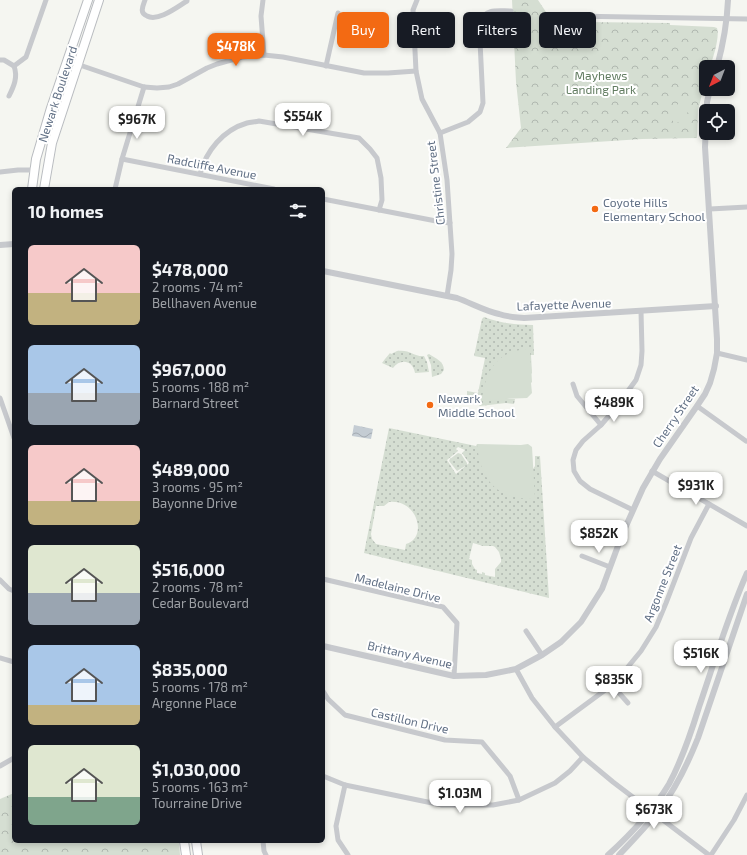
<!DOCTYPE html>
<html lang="en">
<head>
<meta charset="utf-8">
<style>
	body { margin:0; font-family:"Exo 2",sans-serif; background:#242831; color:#f1f3f6; height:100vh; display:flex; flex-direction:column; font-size:15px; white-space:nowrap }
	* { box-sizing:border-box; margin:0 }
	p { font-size:13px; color:#9ea1a6 }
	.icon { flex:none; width:22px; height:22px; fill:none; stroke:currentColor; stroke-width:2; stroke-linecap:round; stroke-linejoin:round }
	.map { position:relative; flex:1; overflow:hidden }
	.drawer { position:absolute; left:12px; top:187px; width:313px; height:656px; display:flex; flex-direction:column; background:#171b24; border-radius:6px; box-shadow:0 2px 6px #0003 }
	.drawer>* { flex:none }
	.banner { position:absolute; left:337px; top:12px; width:350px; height:36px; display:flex; gap:8px }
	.needle { width:26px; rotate:222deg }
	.controls { position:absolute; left:699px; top:60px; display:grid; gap:8px }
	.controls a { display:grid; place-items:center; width:36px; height:36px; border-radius:6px; background:#171b24; box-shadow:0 2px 6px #0003; font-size:20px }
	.price { position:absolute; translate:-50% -34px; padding:0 9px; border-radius:8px; background:#fff; color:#222; font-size:13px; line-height:26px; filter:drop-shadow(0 1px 2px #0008) }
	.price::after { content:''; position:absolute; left:50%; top:24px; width:12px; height:9px; margin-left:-6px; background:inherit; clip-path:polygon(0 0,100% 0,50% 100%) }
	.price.selected { background:#f36a13; color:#fff }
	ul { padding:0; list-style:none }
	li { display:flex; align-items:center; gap:12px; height:100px; padding:0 16px }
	li span { display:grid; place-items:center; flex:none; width:112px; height:80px; border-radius:6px; color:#555 }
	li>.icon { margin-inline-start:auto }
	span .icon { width:48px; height:48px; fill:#fffc; stroke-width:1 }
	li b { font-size:17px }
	h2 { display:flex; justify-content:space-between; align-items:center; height:48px; padding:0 16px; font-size:17px }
	.tag { padding:0 14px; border-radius:6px; background:#171b24; box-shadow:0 2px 6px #0003; font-size:14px; line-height:36px }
	.tag.selected { background:#f36a13; color:#fff }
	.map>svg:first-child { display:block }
</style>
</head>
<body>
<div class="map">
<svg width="747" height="855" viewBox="0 0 747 855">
	<defs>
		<pattern id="grass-dots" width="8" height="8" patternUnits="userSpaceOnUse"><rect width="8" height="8" fill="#d5ded2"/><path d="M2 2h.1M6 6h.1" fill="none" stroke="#b0b8b0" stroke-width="1.8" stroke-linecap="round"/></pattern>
		<pattern id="park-crowns" width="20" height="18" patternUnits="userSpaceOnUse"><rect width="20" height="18" fill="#d5ded2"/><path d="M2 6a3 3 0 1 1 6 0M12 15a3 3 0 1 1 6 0" fill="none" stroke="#b0b8b0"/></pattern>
		<pattern id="water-waves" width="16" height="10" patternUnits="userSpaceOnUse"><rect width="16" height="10" fill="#c4ccd3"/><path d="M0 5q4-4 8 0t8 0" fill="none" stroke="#a3aab1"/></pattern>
	</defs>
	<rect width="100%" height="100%" fill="#f5f6f1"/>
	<g fill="url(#grass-dots)" fill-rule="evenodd">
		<path d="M484,317C500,323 515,325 533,325L534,355H531L532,373L507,399H515L514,404L506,403L480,406L469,398L467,396V391L478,393L485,358L474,356L482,319Z"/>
		<path d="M397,351C410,349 414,357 424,356L427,362L429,372L415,373C413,360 400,358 393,368L382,363L385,359L390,353L391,354Z"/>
		<path d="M429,354C435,358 444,361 444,370L441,374L432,377L431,365L427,355Z"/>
		<path d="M389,428L476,446L477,444L533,469L535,466V456H540L549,598L364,553ZM458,447L465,450L462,453L469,463L456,474L447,460L458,451L456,449ZM389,502C418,499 428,538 406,544L405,550L376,544L372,539L371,534L376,506H384ZM473,543L483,546H493L495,547L499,552L501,559V562L495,569V577L485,575V573L482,572V574L477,573V570L475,569L472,564V560L469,559Z"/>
		<polygon points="458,453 461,454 467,463 467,465 457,471 449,461 450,459"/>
	</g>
	<g fill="url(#park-crowns)">
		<path d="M512,0H538L546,12L558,17L564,27C575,30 577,27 586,22L670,23V25L714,27L717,28C720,37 713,58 710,67H706V79L698,110L697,138L642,139L506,148L521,128L516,82Z"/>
		<polygon points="14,793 14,841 179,841 180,855 0,855 0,799"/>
	</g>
	<g fill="#d5ded2">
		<polygon points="682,100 691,109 676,124 667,115"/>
		<path d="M526,349H530L532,382L531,383L532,393L527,398L482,400C485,372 496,352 526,349Z"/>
		<path d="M477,444L521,445L528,444L532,447L535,499C498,500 480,481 477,444Z"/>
	</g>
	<polygon fill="url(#water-waves)" points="354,425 373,429 371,439 352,436"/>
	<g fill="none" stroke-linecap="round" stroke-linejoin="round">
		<g stroke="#b9bcc0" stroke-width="10">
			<g id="primary">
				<polyline points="32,189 36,159 51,108 88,0"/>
				<polyline points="44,189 52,143 99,0"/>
				<polyline points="184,841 186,855"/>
				<polyline points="196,841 198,855"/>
			</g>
		</g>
		<g stroke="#c7c9cd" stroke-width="5">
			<path d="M145,0C143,6 139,13 147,16C158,22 177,7 187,1V0"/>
			<polyline points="263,0 261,16 264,55"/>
			<polyline points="417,0 413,10 416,71 422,99 440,133 447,180 452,254 451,270 447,296"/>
			<polyline points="571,16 747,19"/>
			<polyline points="0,60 4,60 14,66"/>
			<polyline points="68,61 144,87 157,88 169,87 178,84 207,68 217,64 242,57 264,55 283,57 364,73 388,73 416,71"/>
			<polyline points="14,66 26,57 46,0"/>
			<polyline points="326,66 338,13"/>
			<path d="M9,96C14,86 18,77 14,66"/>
			<path d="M440,133L468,122L480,112L483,103L479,21C488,8 497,11 511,11"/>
			<polyline points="122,159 274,189"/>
			<polyline points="0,172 18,170 34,170"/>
			<path d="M200,174C206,151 223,130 247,123C251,122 255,122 259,121L359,138L370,149L377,158L381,178L382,200L379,210"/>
			<polyline points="115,189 122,159 144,87"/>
			<polyline points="323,199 436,221 450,223"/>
			<polyline points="710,209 747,207"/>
			<polyline points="717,353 747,360"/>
			<polyline points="573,384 577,396 601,425"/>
			<polyline points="0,398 14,438"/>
			<polyline points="697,406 746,441"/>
			<polyline points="652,471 747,526"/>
			<polyline points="633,510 590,489 580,481 574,471 573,460 576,450 583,441 601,425 614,410 636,380 641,365 642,351 641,311"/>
			<polyline points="582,556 610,567"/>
			<polyline points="323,579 443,607 457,623 454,676"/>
			<polyline points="0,580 9,589 14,591"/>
			<polyline points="526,631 542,655"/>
			<polyline points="0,658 14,662"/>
			<polyline points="516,669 532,698 555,727 583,757 613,782 709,855"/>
			<polyline points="612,685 628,703"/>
			<polyline points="323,691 328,699 345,715 445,740 482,742 510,776 519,800"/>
			<polyline points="555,727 612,685 627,668 641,651 656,627 666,603 691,538 709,504"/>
			<polyline points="0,766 14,758"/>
			<polyline points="323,776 345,785 442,805 493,805 519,800 555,783 570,771 583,757"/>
			<polyline points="345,785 336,826 338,840 348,855"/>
			<polyline points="263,841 264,851 266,855"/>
			<polyline points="711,855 734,820 747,795"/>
		</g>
		<g stroke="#c7c9cd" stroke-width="6">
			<path d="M717,67C723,45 727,23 728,0"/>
			<polyline points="707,111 707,102 710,89"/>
			<polyline points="0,245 14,244"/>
			<path d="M323,271L457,298C471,303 485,311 499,314C507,317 515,317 524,318L716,306"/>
			<polyline points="323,646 454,676 486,675 516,669 542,655 561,642 581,622 602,589 622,535 643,488 660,459 697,406 705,394 710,383 714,369 717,353 717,339 705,147 706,125"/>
			<path d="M608,855C630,835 654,809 669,784C682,760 691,733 699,707C714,663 728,616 747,573"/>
			<path d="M619,855C633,840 648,825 660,809C677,787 688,763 698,738L747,594"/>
		</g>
		<use href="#primary" stroke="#fff" stroke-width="8"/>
	</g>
	<g fill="#f36a13" stroke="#fff" stroke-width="1.5">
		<circle cx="595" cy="209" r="4"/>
		<circle cx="430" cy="405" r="4"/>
	</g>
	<g text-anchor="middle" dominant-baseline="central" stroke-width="4" stroke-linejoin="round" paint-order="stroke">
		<g font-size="12" fill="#627c61" stroke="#fff">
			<text x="601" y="75">Mayhews<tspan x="601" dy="14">Landing Park</tspan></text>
		</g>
		<g font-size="12" fill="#617085" stroke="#fff">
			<text transform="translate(57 94) rotate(-72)">Newark Boulevard</text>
			<text transform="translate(212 166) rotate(11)">Radcliffe Avenue</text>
			<text transform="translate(435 183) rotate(-97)">Christine Street</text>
			<text transform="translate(564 304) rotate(-2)">Lafayette Avenue</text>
			<text transform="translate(675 416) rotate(-56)">Cherry Street</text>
			<text transform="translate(662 583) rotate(-68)">Argonne Street</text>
			<text transform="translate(398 587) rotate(14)">Madelaine Drive</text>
			<text transform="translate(410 654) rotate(13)">Brittany Avenue</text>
			<text transform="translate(410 720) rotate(13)">Castillon Drive</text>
		</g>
		<g font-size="12" fill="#617085" stroke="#fff" text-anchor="start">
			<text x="603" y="202">Coyote Hills<tspan x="603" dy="14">Elementary School</tspan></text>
			<text x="438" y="398">Newark<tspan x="438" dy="14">Middle School</tspan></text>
		</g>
	</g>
</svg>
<div class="controls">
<a><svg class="needle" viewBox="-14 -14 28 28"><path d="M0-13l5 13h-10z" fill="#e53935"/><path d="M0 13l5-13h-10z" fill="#9ea1a6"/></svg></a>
<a><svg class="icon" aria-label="locate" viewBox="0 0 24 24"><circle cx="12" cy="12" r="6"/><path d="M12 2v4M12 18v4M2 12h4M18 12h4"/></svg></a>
</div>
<b class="price selected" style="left:236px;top:67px">$478K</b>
<b class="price" style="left:303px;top:137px">$554K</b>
<b class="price" style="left:137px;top:140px">$967K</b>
<b class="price" style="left:614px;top:423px">$489K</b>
<b class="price" style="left:696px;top:506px">$931K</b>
<b class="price" style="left:599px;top:554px">$852K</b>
<b class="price" style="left:701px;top:674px">$516K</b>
<b class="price" style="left:614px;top:700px">$835K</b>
<b class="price" style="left:460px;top:814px">$1.03M</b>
<b class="price" style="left:654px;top:830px">$673K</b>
<div class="banner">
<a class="tag selected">Buy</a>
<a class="tag">Rent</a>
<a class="tag">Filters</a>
<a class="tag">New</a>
</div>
<section class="drawer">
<h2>10 homes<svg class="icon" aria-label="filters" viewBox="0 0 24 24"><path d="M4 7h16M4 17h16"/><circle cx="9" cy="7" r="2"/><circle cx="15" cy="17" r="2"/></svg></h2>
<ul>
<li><span style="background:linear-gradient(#f6c9c9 60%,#c2b280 0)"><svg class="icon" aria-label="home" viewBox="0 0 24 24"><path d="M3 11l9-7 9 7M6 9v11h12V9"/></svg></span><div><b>$478,000</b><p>2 rooms · 74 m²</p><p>Bellhaven Avenue</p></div></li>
<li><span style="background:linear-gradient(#a9c7e8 60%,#9aa5b1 0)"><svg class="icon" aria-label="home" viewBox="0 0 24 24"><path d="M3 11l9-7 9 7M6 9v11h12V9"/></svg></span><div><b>$967,000</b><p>5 rooms · 188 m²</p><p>Barnard Street</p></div></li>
<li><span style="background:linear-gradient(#f6c9c9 70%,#c2b280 0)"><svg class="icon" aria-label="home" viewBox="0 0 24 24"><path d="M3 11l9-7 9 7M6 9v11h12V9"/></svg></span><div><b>$489,000</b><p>3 rooms · 95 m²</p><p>Bayonne Drive</p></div></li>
<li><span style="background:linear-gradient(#dfe7d0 60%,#9aa5b1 0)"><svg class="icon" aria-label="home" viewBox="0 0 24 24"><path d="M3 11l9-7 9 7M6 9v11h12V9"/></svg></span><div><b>$516,000</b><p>2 rooms · 78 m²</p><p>Cedar Boulevard</p></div></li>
<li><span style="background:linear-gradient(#a9c7e8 75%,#c2b280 0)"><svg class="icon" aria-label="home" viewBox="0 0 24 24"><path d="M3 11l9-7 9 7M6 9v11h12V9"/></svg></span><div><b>$835,000</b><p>5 rooms · 178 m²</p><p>Argonne Place</p></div></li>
<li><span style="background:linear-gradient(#dfe7d0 65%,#7fa58c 0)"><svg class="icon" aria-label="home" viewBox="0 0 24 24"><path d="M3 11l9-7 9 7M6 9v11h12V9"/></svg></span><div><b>$1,030,000</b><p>5 rooms · 163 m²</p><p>Tourraine Drive</p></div></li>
</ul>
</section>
</div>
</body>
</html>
